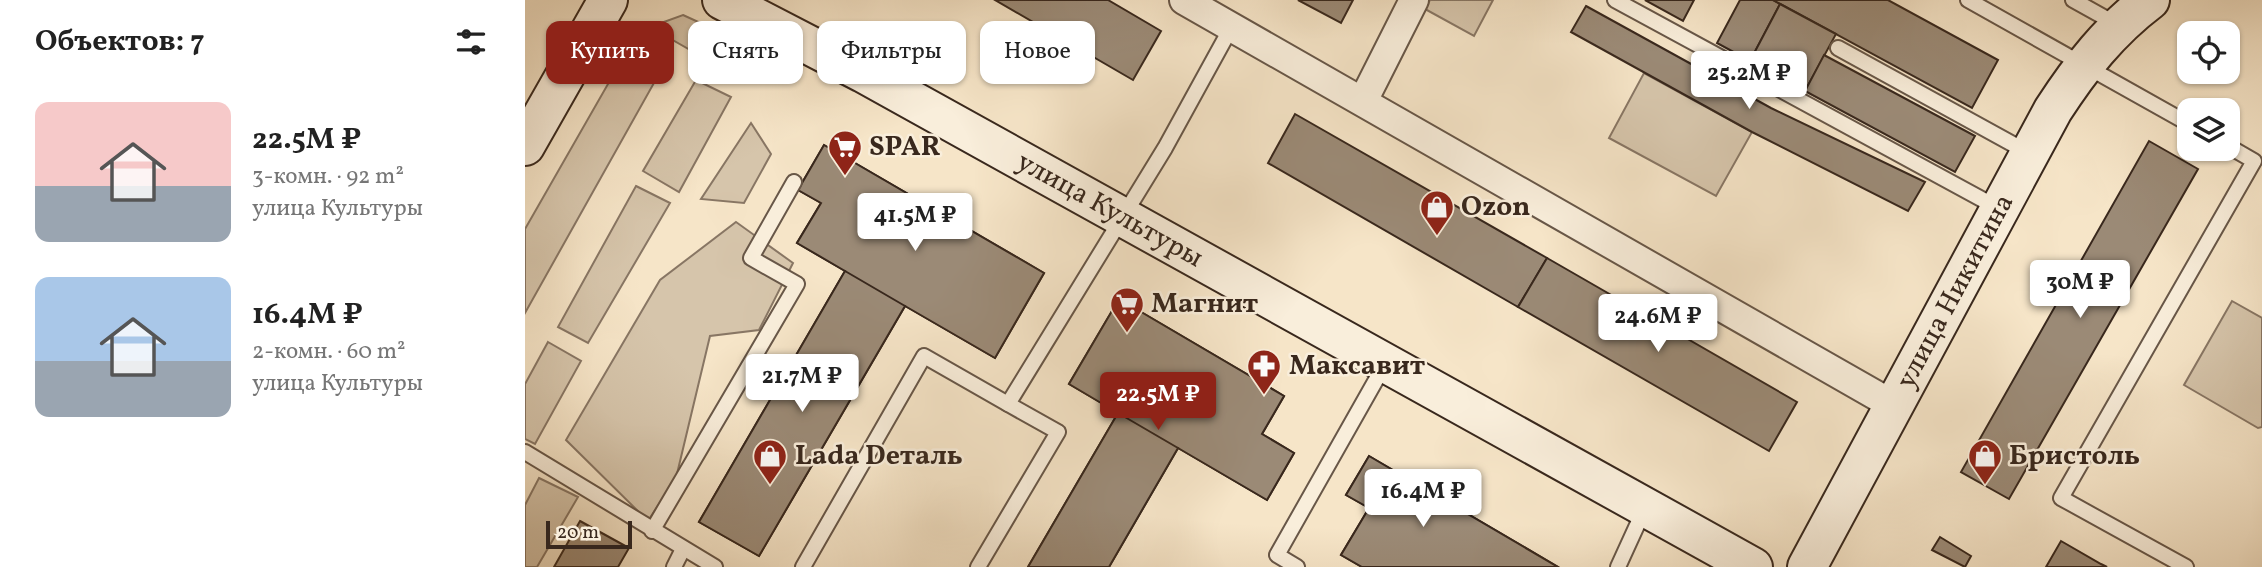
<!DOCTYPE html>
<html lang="ru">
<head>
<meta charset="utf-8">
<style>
	body { margin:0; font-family:Vollkorn,serif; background:#f2f2f2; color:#222; height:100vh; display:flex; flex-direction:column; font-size:26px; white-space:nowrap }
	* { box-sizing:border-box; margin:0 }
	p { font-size:23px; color:#767676 }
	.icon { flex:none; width:38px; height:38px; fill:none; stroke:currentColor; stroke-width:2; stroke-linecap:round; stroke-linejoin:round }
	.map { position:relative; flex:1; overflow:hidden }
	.sheet { display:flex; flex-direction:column; background:#fff; width:525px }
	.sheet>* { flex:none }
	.hud { position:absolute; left:21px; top:21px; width:665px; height:63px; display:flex; gap:14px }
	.tools { position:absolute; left:1652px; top:21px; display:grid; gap:14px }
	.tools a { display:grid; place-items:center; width:63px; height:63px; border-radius:14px; background:#fff; box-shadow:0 2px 5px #0004; font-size:35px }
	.scale { position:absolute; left:21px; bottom:18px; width:86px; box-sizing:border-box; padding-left:7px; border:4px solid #39281d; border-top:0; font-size:19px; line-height:24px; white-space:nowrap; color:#39281d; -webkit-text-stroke:5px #f9eedb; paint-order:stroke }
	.price { position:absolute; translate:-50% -60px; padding:0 16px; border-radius:7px; background:#fff; color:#222; font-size:23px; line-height:46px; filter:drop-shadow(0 2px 4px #0008) }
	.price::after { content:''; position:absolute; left:50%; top:42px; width:21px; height:16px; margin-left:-10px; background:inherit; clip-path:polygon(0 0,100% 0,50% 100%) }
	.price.on { background:#8f2418; color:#fff }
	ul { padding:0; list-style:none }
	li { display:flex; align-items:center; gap:21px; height:175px; padding:0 35px }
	li span { display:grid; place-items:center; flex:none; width:196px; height:140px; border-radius:14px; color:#555 }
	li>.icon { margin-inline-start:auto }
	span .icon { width:84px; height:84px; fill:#fffc; stroke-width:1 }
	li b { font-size:30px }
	h2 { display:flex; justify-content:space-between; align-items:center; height:84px; padding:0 35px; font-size:30px }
	.chip { padding:0 24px; border-radius:14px; background:#fff; box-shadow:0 2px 5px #0004; font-size:24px; line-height:63px }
	.chip.on { background:#8f2418; color:#fff }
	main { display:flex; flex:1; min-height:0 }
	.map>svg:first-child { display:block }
</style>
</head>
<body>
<main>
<section class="sheet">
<h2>Объектов: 7<svg class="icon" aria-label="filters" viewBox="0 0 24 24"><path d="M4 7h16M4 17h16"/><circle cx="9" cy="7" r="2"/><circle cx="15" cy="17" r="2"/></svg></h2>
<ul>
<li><span style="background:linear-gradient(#f6c9c9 60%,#9aa5b1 0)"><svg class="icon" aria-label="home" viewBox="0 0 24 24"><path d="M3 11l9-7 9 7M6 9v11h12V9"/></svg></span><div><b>22.5M ₽</b><p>3-комн. · 92 m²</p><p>улица Культуры</p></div></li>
<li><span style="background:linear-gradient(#a9c7e8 60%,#9aa5b1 0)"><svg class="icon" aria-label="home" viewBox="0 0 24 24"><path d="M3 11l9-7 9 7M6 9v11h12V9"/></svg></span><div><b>16.4M ₽</b><p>2-комн. · 60 m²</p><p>улица Культуры</p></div></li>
</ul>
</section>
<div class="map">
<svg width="1737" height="567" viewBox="0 0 1737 567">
	<rect width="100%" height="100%" fill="#f6e5c8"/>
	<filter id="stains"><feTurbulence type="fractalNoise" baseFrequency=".00286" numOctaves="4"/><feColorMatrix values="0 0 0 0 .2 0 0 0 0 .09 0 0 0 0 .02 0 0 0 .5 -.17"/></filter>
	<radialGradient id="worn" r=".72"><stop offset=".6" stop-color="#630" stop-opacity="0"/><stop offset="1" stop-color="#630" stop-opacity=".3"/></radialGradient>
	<g fill="#d6c5ab" stroke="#887664" stroke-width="2">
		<polygon points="905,0 968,0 949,36 900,9"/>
		<polygon points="158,15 202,35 219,53 209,75 125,27"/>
		<polygon points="99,56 134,74 0,313 0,229"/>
		<polygon points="1119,73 1227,132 1191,196 1084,138"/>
		<polygon points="171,80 206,97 154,192 118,171"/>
		<polygon points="226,123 246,154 219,203 176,199"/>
		<polygon points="111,186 145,203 63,343 33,327"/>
		<polygon points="211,222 268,263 234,330 185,336 151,478 123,521 41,440 135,280"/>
		<polygon points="1707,301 1737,318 1737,427 1733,428 1659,385"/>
		<polygon points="23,342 56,361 10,444 0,439 0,384"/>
		<polygon points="14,478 53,497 12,567 0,567 0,505"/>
	</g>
	<g fill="#9b8a76" stroke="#39281d" stroke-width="2">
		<polygon points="470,0 583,0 636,31 608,80"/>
		<polygon points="773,0 828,0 816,23"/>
		<polygon points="1120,0 1169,0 1158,21"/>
		<polygon points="1215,0 1248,0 1255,4 1225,61 1192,43"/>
		<polygon points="1248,0 1363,0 1473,60 1447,108"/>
		<polygon points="1255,4 1311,34 1280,91 1225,61"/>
		<polygon points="1061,6 1246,108 1400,182 1383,211 1227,132 1046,32"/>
		<polygon points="1299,55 1450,136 1430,172 1280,91"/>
		<polygon points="770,114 1022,258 993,307 743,163"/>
		<polygon points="1624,141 1673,169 1484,499 1436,472"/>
		<polygon points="299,145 519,273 470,358 272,243 296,203 273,190"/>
		<polygon points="299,145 519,273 470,358 380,306 234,556 174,522 320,271 272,243 296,203 273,190"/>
		<polygon points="1022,258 1272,402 1244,451 993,307"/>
		<polygon points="320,271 380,306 234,556 174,522"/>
		<polygon points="594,299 759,396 737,434 769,453 742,500 544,384"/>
		<polygon points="594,299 759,396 737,434 769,453 742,500 653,448 584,567 503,567 593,413 544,384"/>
		<polygon points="593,413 653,448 584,567 503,567"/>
		<polygon points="844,456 1033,567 837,567 816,555 844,508 821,495"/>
		<polygon points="844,456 1033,567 837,567 816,555 844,508 821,495"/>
		<polygon points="55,521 104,548 93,567 29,567"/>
		<polygon points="1415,537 1446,556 1440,567 1407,550"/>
		<polygon points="1536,541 1576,564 1582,567 1521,567"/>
	</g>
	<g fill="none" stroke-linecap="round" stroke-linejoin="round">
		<g stroke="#685748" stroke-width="18">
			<g id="lane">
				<polyline points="1090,0 1473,208"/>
				<polyline points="1443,0 1664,124"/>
				<polyline points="1548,0 1593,25"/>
				<polyline points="1313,48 1504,153"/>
				<polyline points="0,452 190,567"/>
				<polyline points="127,531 272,284 226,258 269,182"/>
				<polyline points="149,567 158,549"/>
				<polyline points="278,567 399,356 483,404"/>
				<polyline points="453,567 533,432 483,404 640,148 707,26"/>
				<polyline points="772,567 752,555 860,364"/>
				<polyline points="1093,567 1119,510"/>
				<polyline points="1661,567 1536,498 1729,161 1703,146"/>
			</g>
		</g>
		<g stroke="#685748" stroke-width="32">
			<g id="street">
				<polyline points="659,0 1368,405"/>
				<polyline points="838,101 889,0"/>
			</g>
		</g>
		<g stroke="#39281d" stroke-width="42">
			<g id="secondary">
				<path id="s1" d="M197,0L338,73L1228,567"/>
				<polyline points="0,146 83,0"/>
				<path id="s2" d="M1282,567L1528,110C1556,67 1584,31 1625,0"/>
			</g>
		</g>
		<use href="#lane" stroke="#f9eedb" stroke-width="14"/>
		<use href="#street" stroke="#f9eedb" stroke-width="28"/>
		<use href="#secondary" stroke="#f9eedb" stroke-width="38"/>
	</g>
	<defs>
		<g id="supermarket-pin" transform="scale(1.75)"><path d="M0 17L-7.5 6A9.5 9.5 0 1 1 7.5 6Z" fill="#8f2418" stroke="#f9eedb"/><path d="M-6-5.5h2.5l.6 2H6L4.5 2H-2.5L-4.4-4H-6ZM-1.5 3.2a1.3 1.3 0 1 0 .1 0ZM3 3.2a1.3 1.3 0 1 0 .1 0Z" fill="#fff"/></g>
		<g id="shop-pin" transform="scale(1.75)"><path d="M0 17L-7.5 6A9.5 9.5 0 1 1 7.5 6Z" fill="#8f2418" stroke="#f9eedb"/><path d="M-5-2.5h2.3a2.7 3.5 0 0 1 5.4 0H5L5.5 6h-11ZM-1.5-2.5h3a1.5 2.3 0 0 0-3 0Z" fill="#fff"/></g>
		<g id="pharmacy-pin" transform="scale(1.75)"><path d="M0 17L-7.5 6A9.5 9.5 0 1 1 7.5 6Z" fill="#8f2418" stroke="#f9eedb"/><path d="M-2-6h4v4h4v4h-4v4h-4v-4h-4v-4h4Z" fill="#fff"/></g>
	</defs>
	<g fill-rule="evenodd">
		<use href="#supermarket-pin" x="320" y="147"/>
		<use href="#shop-pin" x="912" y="207"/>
		<use href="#supermarket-pin" x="602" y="304"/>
		<use href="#pharmacy-pin" x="739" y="366"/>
		<use href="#shop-pin" x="245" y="456"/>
		<use href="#shop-pin" x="1460" y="456"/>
	</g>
	<g text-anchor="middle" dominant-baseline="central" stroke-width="5" stroke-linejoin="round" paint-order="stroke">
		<g font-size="28" font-weight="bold" fill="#39281d" stroke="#f9eedb" text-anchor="start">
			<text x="344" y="147">SPAR</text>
			<text x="936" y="207">Ozon</text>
			<text x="626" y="304">Магнит</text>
			<text x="764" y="366">Максавит</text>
			<text x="270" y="456">Lada Dеталь</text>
			<text x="1484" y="456">Бристоль</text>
		</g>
		<g font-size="28" fill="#39281d" stroke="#f9eedb">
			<text stroke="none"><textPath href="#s1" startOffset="441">улица Культуры</textPath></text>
			<text stroke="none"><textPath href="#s2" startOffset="313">улица Никитина</textPath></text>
		</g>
	</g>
	<rect width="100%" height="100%" filter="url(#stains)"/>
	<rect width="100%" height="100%" fill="url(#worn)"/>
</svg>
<div class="tools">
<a><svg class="icon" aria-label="locate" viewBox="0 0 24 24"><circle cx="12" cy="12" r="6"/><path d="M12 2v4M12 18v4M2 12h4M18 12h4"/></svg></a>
<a><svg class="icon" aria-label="layers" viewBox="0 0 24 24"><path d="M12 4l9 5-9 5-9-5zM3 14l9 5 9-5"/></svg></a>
</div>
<div class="scale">20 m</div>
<b class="price" style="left:1224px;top:111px">25.2M ₽</b>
<b class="price" style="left:390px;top:253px">41.5M ₽</b>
<b class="price" style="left:1555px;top:320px">30M ₽</b>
<b class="price" style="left:1133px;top:354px">24.6M ₽</b>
<b class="price" style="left:277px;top:414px">21.7M ₽</b>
<b class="price on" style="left:633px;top:432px">22.5M ₽</b>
<b class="price" style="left:898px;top:529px">16.4M ₽</b>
<div class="hud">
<a class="chip on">Купить</a>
<a class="chip">Снять</a>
<a class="chip">Фильтры</a>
<a class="chip">Новое</a>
</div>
</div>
</main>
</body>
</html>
